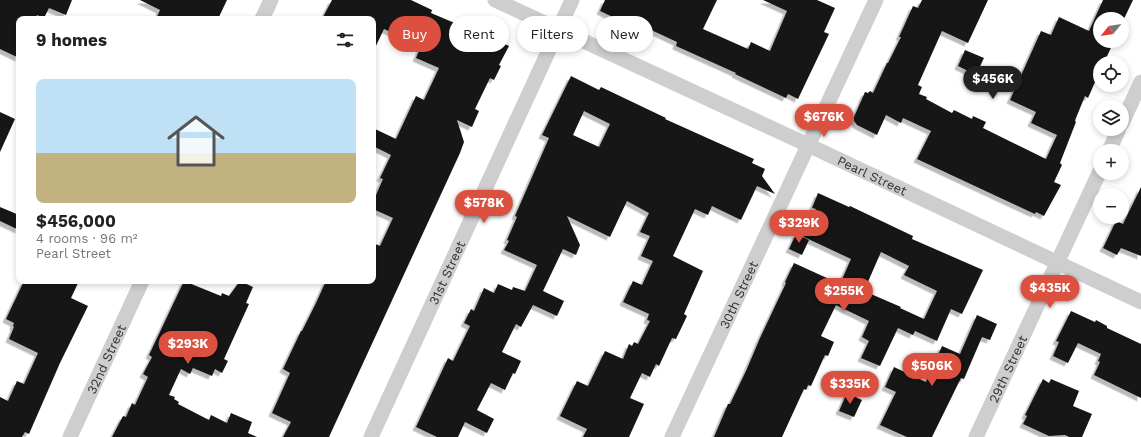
<!DOCTYPE html>
<html lang="en">
<head>
<meta charset="utf-8">
<style>
	body { margin:0; font-family:"Work Sans",sans-serif; background:#f6f6f6; color:#222; height:100vh; display:flex; flex-direction:column; font-size:15px; white-space:nowrap }
	* { box-sizing:border-box; margin:0 }
	p { font-size:13px; color:#767676 }
	.icon { flex:none; width:22px; height:22px; fill:none; stroke:currentColor; stroke-width:2; stroke-linecap:round; stroke-linejoin:round }
	.map { position:relative; flex:1; overflow:hidden }
	.drawer { position:absolute; left:16px; top:16px; width:360px; height:268px; display:flex; flex-direction:column; background:#fff; border-radius:8px; box-shadow:0 2px 6px #0003 }
	.drawer>* { flex:none }
	.hud { position:absolute; left:388px; top:16px; width:380px; height:36px; display:flex; gap:8px }
	.needle { width:26px; rotate:240deg }
	.tools { position:absolute; left:1093px; top:12px; display:grid; gap:8px }
	.tools a { display:grid; place-items:center; width:36px; height:36px; border-radius:50%; background:#fff; box-shadow:0 2px 6px #0003; font-size:20px }
	.price { position:absolute; translate:-50% -34px; padding:0 9px; border-radius:14px; background:#dc5040; color:#fff; font-size:13px; line-height:26px; filter:drop-shadow(0 1px 2px #0008) }
	.price::after { content:''; position:absolute; left:50%; top:24px; width:12px; height:9px; margin-left:-6px; background:inherit; clip-path:polygon(0 0,100% 0,50% 100%) }
	.price.on { background:#222; color:#fff }
	ul { padding:0; list-style:none }
	li { display:grid; align-content:center; gap:8px; height:212px; padding:0 20px }
	li+li { border-top:1px solid #e0e0e0 }
	li span { display:grid; place-items:center; height:124px; border-radius:8px; color:#555 }
	li>.icon { margin-inline-start:auto }
	span .icon { width:72px; height:72px; fill:#fffc; stroke-width:1 }
	li b { font-size:17px }
	h2 { display:flex; justify-content:space-between; align-items:center; height:48px; padding:0 20px; font-size:17px }
	.chip { padding:0 14px; border-radius:18px; background:#fff; box-shadow:0 2px 6px #0003; font-size:14px; line-height:36px }
	.chip.on { background:#dc5040; color:#fff }
	.map>svg:first-child { display:block }
</style>
</head>
<body>
<div class="map">
<svg width="1141" height="437" viewBox="0 0 1141 437">
	<defs>
		<filter id="shadow"><feDropShadow dx="-3.5" dy="3.5" stdDeviation="0" flood-color="#0004"/></filter>
	</defs>
	<rect width="100%" height="100%" fill="#fff"/>
	<g fill="#181818" fill-rule="evenodd" filter="url(#shadow)">
		<polygon points="0,0 72,0 66,15 49,8 44,18 37,15 35,19 19,19 19,58 0,49"/>
		<polygon points="140,0 227,0 218,19 156,19 160,10"/>
		<polygon points="332,0 411,0 432,10 431,13 457,24 458,23 467,26 509,46 499,65 501,66 494,80 490,78 475,109 479,111 472,127 457,120 464,142 460,153 329,437 283,437 291,422 272,413 290,373 283,369 301,331 302,331 316,303 326,281 373,281 373,243 380,246 393,218 373,209 373,202 383,179 380,178 391,155 373,146 373,128 396,139 416,96 424,100 439,68 416,58 421,46 384,29 373,52 373,19 322,19"/>
		<polygon points="605,0 717,0 703,29 748,49 751,42 770,51 787,11 763,0 817,0 835,8 824,32 829,34 798,99 788,94 786,98 735,74 736,73 676,46 677,42 649,29 647,33 600,11"/>
		<polygon points="922,0 988,0 968,43 942,31 918,85 922,87 919,94 927,97 926,99 952,113 954,110 972,119 973,116 986,122 983,128 1046,159 1057,135 1031,123 1036,112 1010,100 1041,31 1051,35 1059,17 1089,31 1103,0 1133,0 1122,23 1122,19 1100,19 1100,41 1114,41 1104,63 1100,63 1100,71 1088,98 1085,96 1076,118 1075,121 1076,122 1060,163 1062,165 1054,182 1061,185 1044,216 1036,212 1035,214 917,159 931,131 903,118 901,123 886,115 877,135 857,125 854,121 854,117 865,92 868,93 870,91 873,93 887,63 888,63 901,37 899,37 913,6 918,8"/>
		<polygon points="965,50 984,58 976,75 958,66"/>
		<path d="M571,76L599,90L601,87L666,118L665,119L754,159L752,163L765,169L762,176L775,194L757,186L741,220L712,206L708,215L695,209L673,256L703,271L684,314L687,316L676,339L672,338L659,366L656,364L650,377L642,373L630,398L644,404L629,437H583L587,429L560,416L577,381L588,386L605,351L623,359L629,344L632,346L634,342L638,344L650,321L647,320L649,314L623,302L633,281L642,285L653,261L641,256L650,236L640,232L649,213L627,201L610,237L567,216L580,245L576,255L563,249L543,291L564,301L557,316L533,305L521,327L516,324L502,352L521,361L515,374L513,373L505,390L491,383L477,410L494,419L487,433L465,422L458,437H437L416,427L448,358L453,361L470,326L464,323L471,309L474,311L484,288L494,293L498,284L512,290L513,287L525,291L537,265L504,250L509,241L507,240L517,217L515,216L549,138L542,135ZM584,111L610,124L599,147L573,135Z"/>
		<polygon points="0,112 15,119 0,152"/>
		<polygon points="1141,187 1141,256 1121,248 1117,255 1103,248 1116,221 1123,224"/>
		<path d="M818,193L849,207L850,206L913,236L912,239L983,270L962,314L951,309L937,341L915,331L913,335L898,328L880,366L861,358L869,341L862,337L869,321L836,305L821,336L834,342L828,356L825,355L811,386L808,385L806,390L804,389L782,437H714L728,404H730L746,371L760,338L786,283L785,282L794,263L840,284L851,259L804,237L816,209L812,208ZM881,252L909,266L904,275L937,291L924,319L900,308L901,307L864,291Z"/>
		<polygon points="0,207 19,215 19,230 0,221"/>
		<polygon points="796,234 809,240 802,255 789,249"/>
		<polygon points="24,281 79,281 71,298 88,306 60,363 29,434 25,432 22,437 0,437 0,397 8,401 17,381 24,384 38,353 9,339 14,327 13,326 14,323 6,319"/>
		<polygon points="184,281 221,296 222,293 229,296 240,281 253,287 246,303 249,304 224,359 228,361 222,373 215,369 212,376 193,368 190,374 181,369 169,395 175,397 174,399 179,402 178,404 209,420 211,415 227,423 231,413 252,422 248,433 257,437 112,437 123,416 126,417 132,403 135,405 148,377 143,374 152,357 149,355"/>
		<polygon points="1071,311 1095,322 1096,320 1107,326 1107,328 1141,344 1141,398 1094,375 1100,362 1098,361 1101,354 1078,343 1068,363 1053,356 1059,342 1056,341"/>
		<polygon points="977,315 997,324 990,340 982,337 964,379 961,378 932,437 907,437 880,425 896,392 885,387 894,367 926,382 942,346 960,354"/>
		<polygon points="1043,379 1049,383 1051,379 1079,391 1073,406 1092,414 1082,437 1069,437 1065,435 1049,436 1023,424 1027,416 1025,415"/>
		<polygon points="847,393 862,400 854,417 839,411"/>
	</g>
	<g fill="none" stroke-linecap="round" stroke-linejoin="round">
		<g stroke="#cecece" stroke-width="15">
			<path id="s1" d="M495,0L808,145L1141,302"/>
			<polyline points="262,19 271,0"/>
			<polyline points="1122,123 1141,82"/>
			<polyline points="1109,151 1119,129"/>
			<path id="s2" d="M70,437L142,281"/>
			<path id="s3" d="M371,437L572,0"/>
			<path id="s4" d="M672,437L876,0"/>
			<path id="s5" d="M976,437L1100,171"/>
		</g>
	</g>
	<g text-anchor="middle" dominant-baseline="central" stroke-width="4" stroke-linejoin="round" paint-order="stroke">
		<g font-size="13" fill="#313131" stroke="#fff">
			<text stroke="none"><textPath href="#s1" startOffset="416">Pearl Street</textPath></text>
			<text stroke="none"><textPath href="#s3" startOffset="181">31st Street</textPath></text>
			<text stroke="none"><textPath href="#s4" startOffset="157">30th Street</textPath></text>
			<text stroke="none"><textPath href="#s2" startOffset="86">32nd Street</textPath></text>
			<text stroke="none"><textPath href="#s5" startOffset="75">29th Street</textPath></text>
		</g>
	</g>
</svg>
<div class="tools">
<a><svg class="needle" viewBox="-14 -14 28 28"><path d="M0-13l5 13h-10z" fill="#e53935"/><path d="M0 13l5-13h-10z" fill="#767676"/></svg></a>
<a><svg class="icon" aria-label="locate" viewBox="0 0 24 24"><circle cx="12" cy="12" r="6"/><path d="M12 2v4M12 18v4M2 12h4M18 12h4"/></svg></a>
<a><svg class="icon" aria-label="layers" viewBox="0 0 24 24"><path d="M12 4l9 5-9 5-9-5zM3 14l9 5 9-5"/></svg></a>
<a>+</a>
<a>−</a>
</div>
<b class="price on" style="left:993px;top:100px">$456K</b>
<b class="price" style="left:824px;top:138px">$676K</b>
<b class="price" style="left:484px;top:224px">$578K</b>
<b class="price" style="left:799px;top:244px">$329K</b>
<b class="price" style="left:1050px;top:309px">$435K</b>
<b class="price" style="left:844px;top:312px">$255K</b>
<b class="price" style="left:188px;top:365px">$293K</b>
<b class="price" style="left:932px;top:387px">$506K</b>
<b class="price" style="left:850px;top:405px">$335K</b>
<div class="hud">
<a class="chip on">Buy</a>
<a class="chip">Rent</a>
<a class="chip">Filters</a>
<a class="chip">New</a>
</div>
<section class="drawer">
<h2>9 homes<svg class="icon" aria-label="filters" viewBox="0 0 24 24"><path d="M4 7h16M4 17h16"/><circle cx="9" cy="7" r="2"/><circle cx="15" cy="17" r="2"/></svg></h2>
<ul>
<li><span style="background:linear-gradient(#bfe0f5 60%,#c2b280 0)"><svg class="icon" aria-label="home" viewBox="0 0 24 24"><path d="M3 11l9-7 9 7M6 9v11h12V9"/></svg></span><div><b>$456,000</b><p>4 rooms · 96 m²</p><p>Pearl Street</p></div></li>
</ul>
</section>
</div>
</body>
</html>
